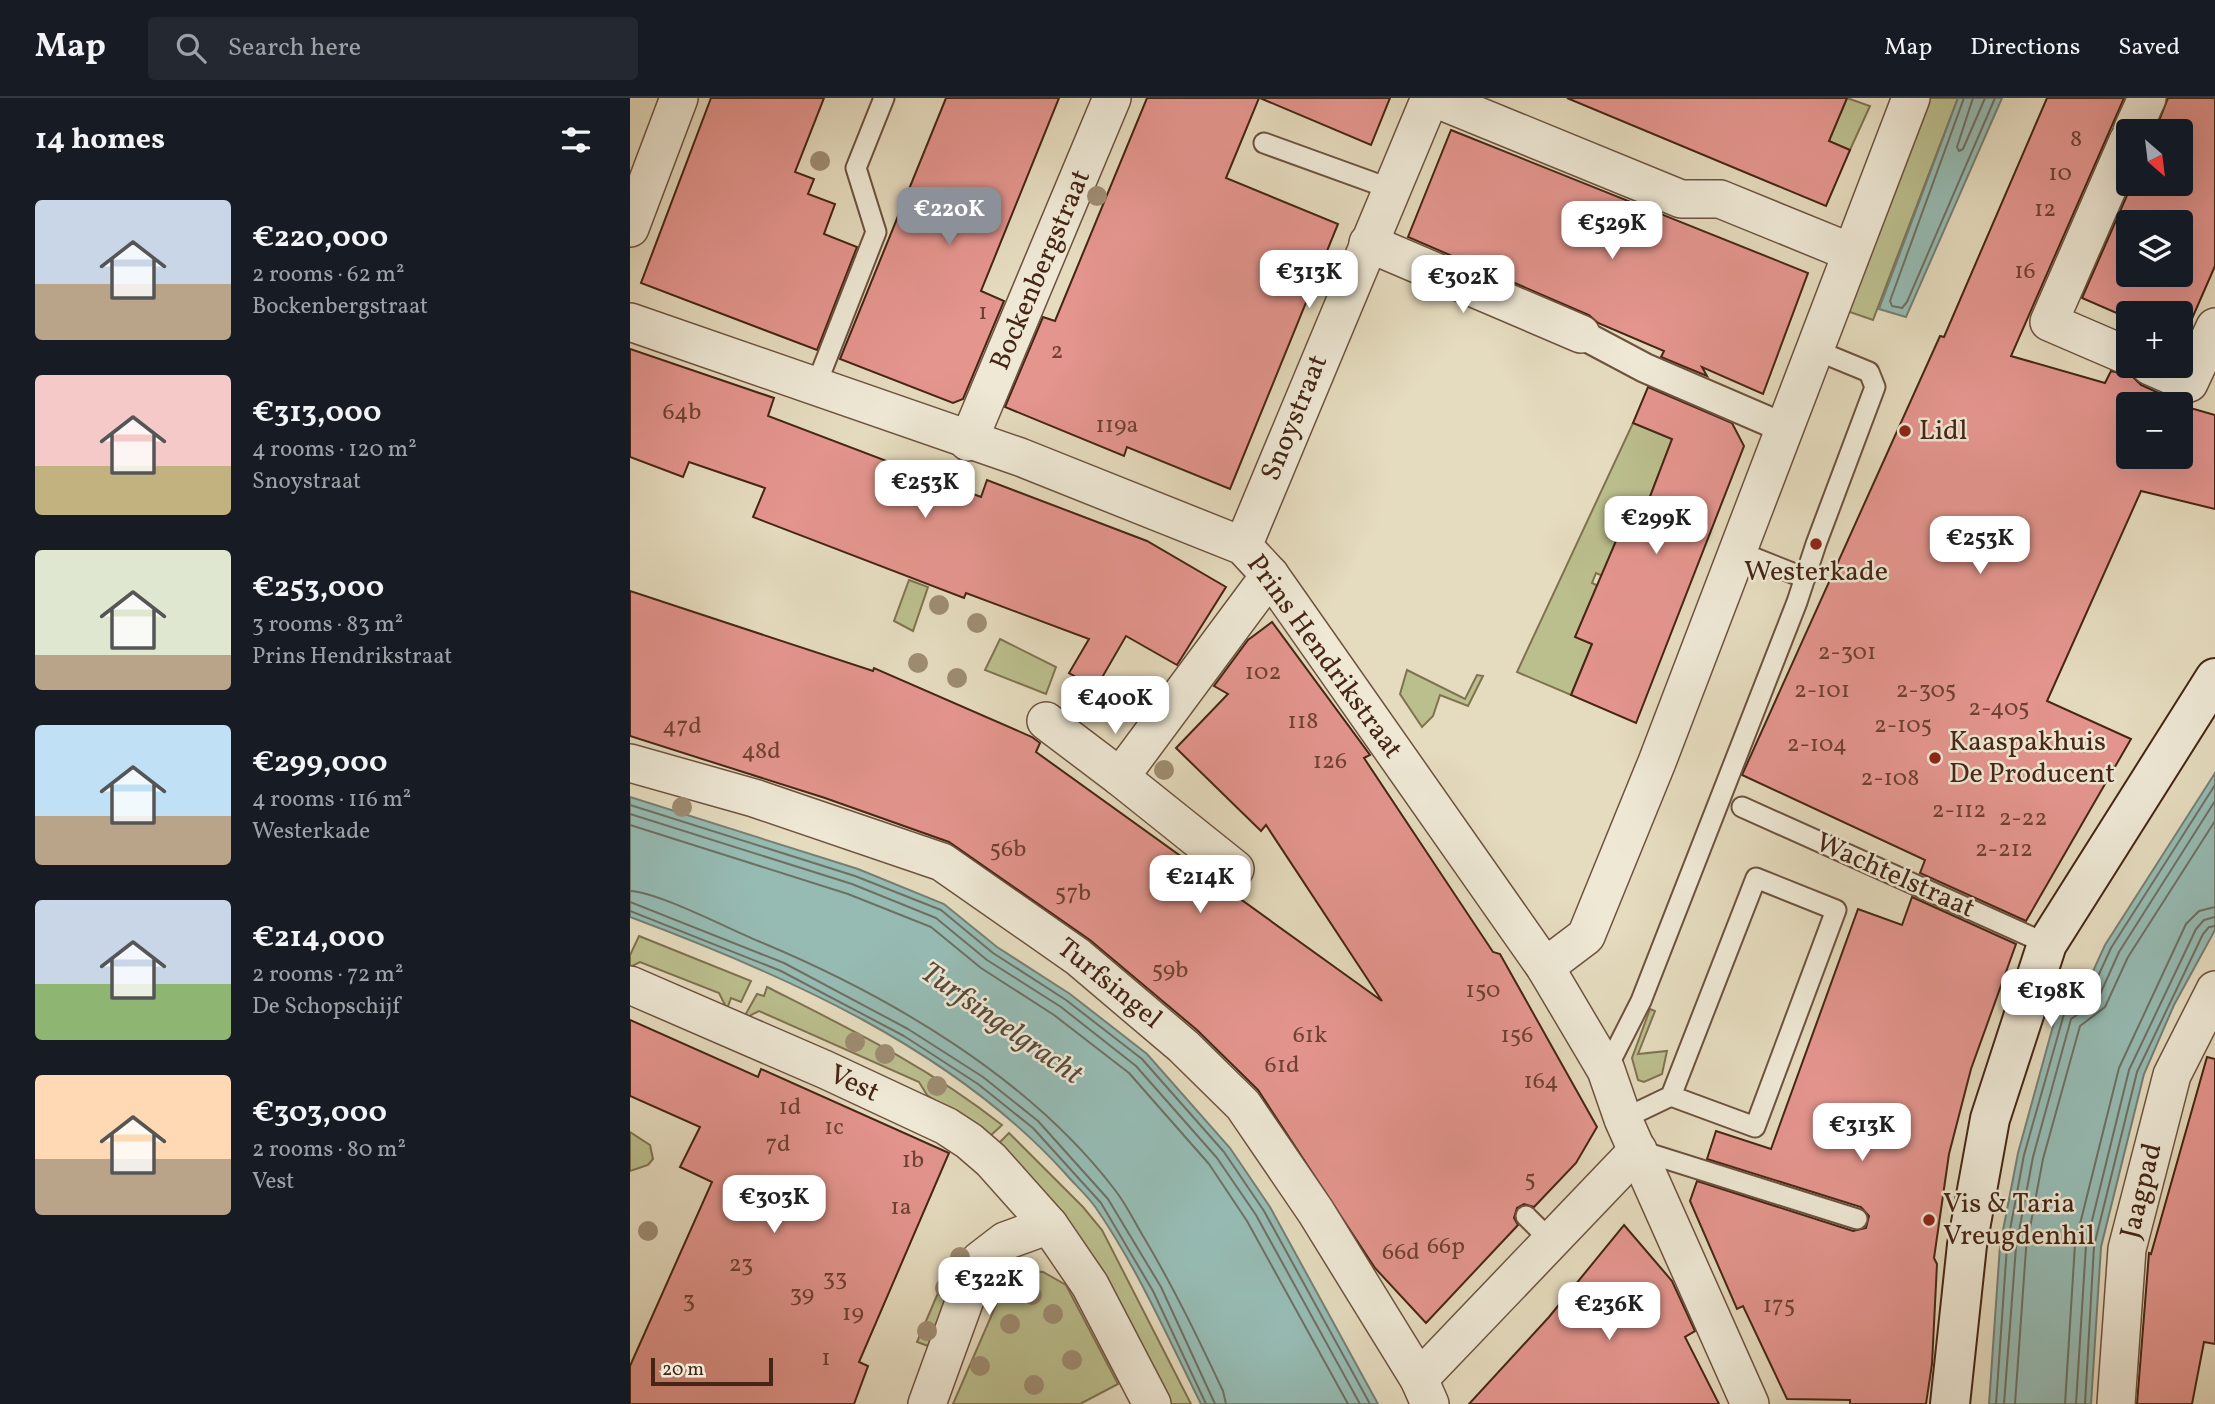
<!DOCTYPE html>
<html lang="en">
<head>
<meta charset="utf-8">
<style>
	body { margin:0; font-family:Vollkorn,serif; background:#242831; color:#f1f3f6; height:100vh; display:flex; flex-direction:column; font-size:26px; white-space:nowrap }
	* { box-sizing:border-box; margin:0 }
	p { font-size:23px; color:#9ea1a6 }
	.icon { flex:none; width:38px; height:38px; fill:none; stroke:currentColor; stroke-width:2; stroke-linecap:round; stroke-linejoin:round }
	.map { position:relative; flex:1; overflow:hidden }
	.sheet { display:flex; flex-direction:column; background:#171b24; width:630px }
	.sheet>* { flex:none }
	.needle { width:46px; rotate:152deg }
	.controls { position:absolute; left:1486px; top:21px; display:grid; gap:14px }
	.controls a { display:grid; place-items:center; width:77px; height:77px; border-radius:7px; background:#171b24; box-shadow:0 7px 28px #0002; font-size:35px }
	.scale { position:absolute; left:21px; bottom:18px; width:122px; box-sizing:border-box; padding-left:7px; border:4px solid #462514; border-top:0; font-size:19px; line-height:24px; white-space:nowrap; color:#462514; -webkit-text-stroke:5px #eee8d5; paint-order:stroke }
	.price { position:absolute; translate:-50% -60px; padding:0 16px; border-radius:14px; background:#fff; color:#222; font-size:23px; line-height:46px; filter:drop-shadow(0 2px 4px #0008) }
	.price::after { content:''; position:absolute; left:50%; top:42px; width:21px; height:16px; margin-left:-10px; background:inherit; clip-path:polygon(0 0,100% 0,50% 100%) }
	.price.selected { background:#8c9099; color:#fff }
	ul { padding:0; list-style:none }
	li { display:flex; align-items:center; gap:21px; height:175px; padding:0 35px }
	li span { display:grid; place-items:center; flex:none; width:196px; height:140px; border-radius:7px; color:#555 }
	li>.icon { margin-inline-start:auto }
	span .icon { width:84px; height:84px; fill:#fffc; stroke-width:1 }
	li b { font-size:30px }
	h2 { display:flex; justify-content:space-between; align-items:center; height:84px; padding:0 35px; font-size:30px }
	header { display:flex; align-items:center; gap:42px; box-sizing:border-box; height:98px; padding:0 35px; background:#171b24; border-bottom:2px solid #363941 }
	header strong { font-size:33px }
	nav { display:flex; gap:38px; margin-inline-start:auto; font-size:24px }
	.search { width:490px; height:63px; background:#242831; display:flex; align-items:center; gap:18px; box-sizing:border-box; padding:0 24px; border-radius:7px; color:#9ea1a6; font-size:26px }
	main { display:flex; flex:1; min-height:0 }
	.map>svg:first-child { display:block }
</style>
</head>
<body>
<header>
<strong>Map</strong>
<div class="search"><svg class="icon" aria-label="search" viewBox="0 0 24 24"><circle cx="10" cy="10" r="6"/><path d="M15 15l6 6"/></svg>Search here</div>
<nav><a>Map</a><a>Directions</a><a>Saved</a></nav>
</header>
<main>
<section class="sheet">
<h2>14 homes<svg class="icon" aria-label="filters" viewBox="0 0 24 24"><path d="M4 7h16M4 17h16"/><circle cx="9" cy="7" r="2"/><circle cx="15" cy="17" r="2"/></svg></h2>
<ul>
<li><span style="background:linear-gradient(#c9d6e8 60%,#b9a48a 0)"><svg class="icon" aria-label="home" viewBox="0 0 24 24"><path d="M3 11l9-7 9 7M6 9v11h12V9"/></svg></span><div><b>€220,000</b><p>2 rooms · 62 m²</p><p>Bockenbergstraat</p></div></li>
<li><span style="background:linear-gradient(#f6c9c9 65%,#c2b280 0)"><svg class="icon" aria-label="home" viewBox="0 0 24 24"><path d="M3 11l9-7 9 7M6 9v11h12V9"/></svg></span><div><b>€313,000</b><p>4 rooms · 120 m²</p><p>Snoystraat</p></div></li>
<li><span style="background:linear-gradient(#dfe7d0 75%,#b9a48a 0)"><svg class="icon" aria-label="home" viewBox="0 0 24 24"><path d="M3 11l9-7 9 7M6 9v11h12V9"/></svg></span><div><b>€253,000</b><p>3 rooms · 83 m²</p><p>Prins Hendrikstraat</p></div></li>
<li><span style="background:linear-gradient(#bfe0f5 65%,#b9a48a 0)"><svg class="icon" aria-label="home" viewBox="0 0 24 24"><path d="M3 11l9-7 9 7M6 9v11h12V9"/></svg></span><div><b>€299,000</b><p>4 rooms · 116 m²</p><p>Westerkade</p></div></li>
<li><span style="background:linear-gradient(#c9d6e8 60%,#8fb573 0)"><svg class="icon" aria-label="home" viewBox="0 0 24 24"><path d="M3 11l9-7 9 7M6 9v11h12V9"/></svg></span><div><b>€214,000</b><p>2 rooms · 72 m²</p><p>De Schopschijf</p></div></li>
<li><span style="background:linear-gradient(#ffd9b3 60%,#b9a48a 0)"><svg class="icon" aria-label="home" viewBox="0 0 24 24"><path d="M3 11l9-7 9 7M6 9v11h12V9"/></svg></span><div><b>€303,000</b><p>2 rooms · 80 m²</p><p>Vest</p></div></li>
</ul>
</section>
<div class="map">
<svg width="1585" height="1306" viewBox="0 0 1585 1306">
	<rect width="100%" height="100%" fill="#e5dbbe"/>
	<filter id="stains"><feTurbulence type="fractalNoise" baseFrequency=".00286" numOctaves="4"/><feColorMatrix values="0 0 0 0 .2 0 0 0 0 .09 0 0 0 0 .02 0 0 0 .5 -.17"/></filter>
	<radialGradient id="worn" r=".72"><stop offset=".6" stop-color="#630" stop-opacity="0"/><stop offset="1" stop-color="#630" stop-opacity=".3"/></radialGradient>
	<g fill="#bbbe8d" stroke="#807250" stroke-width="2">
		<polygon points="1095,0 1175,0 1211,15 1217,0 1240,8 1220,52"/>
		<polygon points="1292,0 1328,0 1243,222 1211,211"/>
		<polygon points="1003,325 1042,341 1008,430 994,424 983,451 1009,493 966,475 962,485 983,495 946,539 962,546 941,597 887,574"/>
		<polygon points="279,482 298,489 283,533 264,523"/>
		<polygon points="370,541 426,569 416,596 355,572"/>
		<polygon points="777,572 835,601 847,577 853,578 838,608 810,597 803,618 792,629 770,596"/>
		<polygon points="9,838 121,883 111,904 101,900 97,911 89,895 10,864 0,869 0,857"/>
		<path d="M137,889C220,931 299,969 372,1027L358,1040L297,997L289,984L129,913L113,921L127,896L134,898Z"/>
		<polygon points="1020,911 1025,913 1008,956 1037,953 1032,976 1014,984 1008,982 1002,960"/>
		<polygon points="0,1034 20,1047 23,1061 18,1067 0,1073"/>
		<polygon points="379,1035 453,1109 472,1132 561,1306 537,1306 457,1150 436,1121 366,1048"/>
		<polygon points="400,1173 413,1174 436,1187 488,1286 450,1306 323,1306 376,1184"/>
		<polygon points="317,1174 328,1178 298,1248 287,1244"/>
	</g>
	<g fill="#96bbb3" stroke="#767f73" stroke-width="2">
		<polygon points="1328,0 1372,0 1276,219 1249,211"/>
		<polygon points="1585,675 1585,832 1544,907 1514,976 1471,1149 1461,1306 1359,1306 1370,1148 1388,1055 1428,910 1453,895 1475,847"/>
		<path d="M0,699L228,771L314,806L367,849L440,896L517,956L600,1050L640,1109L748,1306H571C538,1240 508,1171 466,1110C457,1097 444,1086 434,1074C321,950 155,877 0,819Z"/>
	</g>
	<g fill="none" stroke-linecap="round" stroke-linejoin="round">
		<g stroke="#6e7064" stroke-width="2">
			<polyline points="1334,0 1260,203 1262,208 1272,210 1277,204 1365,0"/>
			<polyline points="1343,0 1327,49 1329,53 1333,51 1355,0"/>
			<polyline points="0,707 225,778 311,812 363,855 436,902 512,961 594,1054 634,1113 740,1306"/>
			<polyline points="0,716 222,786 306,820 357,862 431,909 506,968 587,1060 626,1117 730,1306"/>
			<polyline points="0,727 218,796 301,829 351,870 424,917 499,975 579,1066 617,1123 718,1306"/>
			<path d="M0,793C28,794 99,831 128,843C258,897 399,979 485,1092C496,1106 504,1123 513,1138C543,1188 568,1240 593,1293L596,1306"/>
			<polyline points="0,804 154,865 278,931 353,979 408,1023 478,1101 531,1189 585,1306"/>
			<polyline points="0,813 151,873 274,938 348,986 403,1030 471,1105 523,1193 576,1306"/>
			<polyline points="1366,1306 1377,1148 1394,1057 1434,916 1459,898 1481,850 1585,687"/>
			<polyline points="1374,1306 1386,1149 1403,1059 1441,921 1467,903 1489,854 1585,703"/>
			<polyline points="1385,1306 1396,1151 1413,1061 1450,928 1475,909 1498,859 1585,723"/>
			<polyline points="1435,1306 1445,1146 1489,970 1556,826 1569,813 1585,809"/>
			<polyline points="1446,1306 1456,1147 1499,972 1566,831 1574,822 1585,819"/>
			<polyline points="1455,1306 1464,1148 1507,974 1573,836 1579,829 1585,828"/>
		</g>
	</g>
	<g fill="#e4958e" stroke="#462514" stroke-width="2" fill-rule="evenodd">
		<polygon points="81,0 194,0 165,74 184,81 178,96 205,106 194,136 227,149 187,252 11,185"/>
		<polygon points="316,0 429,0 351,193 374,203 333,301 323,305 210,261"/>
		<polygon points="517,0 629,0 596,80 708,126 600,391 497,349 494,358 375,309 413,219 425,223"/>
		<polygon points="630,0 760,0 741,47"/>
		<polygon points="937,0 1217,0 1199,43 1220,52 1196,108"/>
		<polygon points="1417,0 1494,0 1381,258 1475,285 1481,273 1502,278 1511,287 1529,295 1527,301 1547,306 1498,306 1498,359 1550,359 1550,307 1585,317 1585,411 1511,393 1417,603 1501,641 1396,823 1290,775 1295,762 1112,677 1310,238 1314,239"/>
		<path d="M1538,0H1585V168L1550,248V215H1498V220L1452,200L1502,86H1550V33H1525ZM1498,124H1550V177H1498Z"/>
		<polygon points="821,32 1178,175 1133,296 1072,269 1077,278 1031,259 1034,253 968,225 959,217 778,139"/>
		<polygon points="0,251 144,300 138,318 351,399 357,382 517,443 596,489 547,567 496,538 466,590 439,575 459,541 336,495 334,500 123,419 135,390 59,364 53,379 0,359"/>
		<polygon points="1018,289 1102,325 1114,348 1006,625 941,597 962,546 945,539 994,424 1008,430 1042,341 1003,325"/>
		<polygon points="0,493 243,573 244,570 402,639 410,645 406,654 752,903 636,727 631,733 546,650 598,596 584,588 618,542 642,524 740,657 734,660 863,854 870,856 967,1029 946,1065 904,1109 894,1106 887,1110 884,1120 888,1127 796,1225 745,1170 628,992 567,932 460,842 319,744 195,700 0,638"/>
		<polygon points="1282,799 1386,846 1341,971 1319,1056 1304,1160 1307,1166 1302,1266 1296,1306 1220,1306 1220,1302 1157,1301 1113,1208 1107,1211 1060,1103 1067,1083 1223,1133 1236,1130 1239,1118 1231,1109 1077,1061 1086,1033 1141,1051 1228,811 1272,827"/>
		<polygon points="0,922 128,979 131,971 319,1055 229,1264 238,1268 224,1306 0,1306 0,1268 82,1084 50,1069 70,1029 0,998"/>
		<polygon points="1577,959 1585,961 1585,1246 1574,1244 1562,1306 1507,1306 1519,1155 1521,1156"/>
		<polygon points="994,1127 1042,1183 1065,1233 1055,1239 1089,1306 839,1306 919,1219"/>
	</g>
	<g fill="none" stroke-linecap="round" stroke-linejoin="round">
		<g stroke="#6e523e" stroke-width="23">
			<g id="service">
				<polyline points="634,45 761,91"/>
				<polyline points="185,290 246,134 226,70 254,0"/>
				<polyline points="1107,453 1175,480"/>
				<polyline points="1112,709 1417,846"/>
				<polyline points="976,972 1011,903 1167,504 1186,446 1245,289 1239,274 1183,251"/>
				<polyline points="993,1021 1041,998 1125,1029 1206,812 1126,780 1041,998"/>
				<polyline points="1008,1052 1227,1121"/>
				<polyline points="896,1118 921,1143"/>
			</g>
		</g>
		<g stroke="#6e523e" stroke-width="32">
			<polyline id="pedestrian" points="951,236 1015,270 1154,330"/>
		</g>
		<g stroke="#6e523e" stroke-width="40">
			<g id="minor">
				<polyline points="804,0 1051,101 1090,101 1220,154"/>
				<polyline points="1502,33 1517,0"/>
				<polyline points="1498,43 1419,224 1498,258"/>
				<polyline points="0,130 49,0"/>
				<polyline points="738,145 951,236"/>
				<polyline points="0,224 390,359 613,448 640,477 915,869 976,972 993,1021 1120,1306"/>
				<polyline points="1520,268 1559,285 1585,229"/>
				<polyline points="338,344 482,0"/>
				<polyline points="613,448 800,0"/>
				<polyline points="416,623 490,679"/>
				<polyline points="0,665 124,700 312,764 448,859 553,948 613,1007 686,1114 789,1281 800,1306"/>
				<polyline points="605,771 490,679 640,477"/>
				<polyline points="915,869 956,838 1027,664 1281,0"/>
				<polyline points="0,887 196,972 316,1028 339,1043 361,1062 419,1127 460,1187 522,1306"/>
				<polyline points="789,1281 1008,1052"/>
				<polyline points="297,1306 349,1163 375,1143 419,1127"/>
				<polyline points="1486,1306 1497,1151 1542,977 1585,892"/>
			</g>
		</g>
		<g stroke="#462514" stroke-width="42">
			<polyline id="secondary" points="1320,1306 1337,1147 1360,1021 1417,846 1585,580"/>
		</g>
		<use href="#service" stroke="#eee8d5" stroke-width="19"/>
		<use href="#pedestrian" stroke="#eee8d5" stroke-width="28"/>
		<use href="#minor" stroke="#eee8d5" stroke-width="37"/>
		<use href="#secondary" stroke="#eee8d5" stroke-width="38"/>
	</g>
	<g fill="#9e8c71">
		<circle cx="190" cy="63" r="10"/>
		<circle cx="467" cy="98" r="10"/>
		<circle cx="309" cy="507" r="10"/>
		<circle cx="347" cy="525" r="10"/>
		<circle cx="288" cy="565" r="10"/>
		<circle cx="327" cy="580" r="10"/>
		<circle cx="478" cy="607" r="10"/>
		<circle cx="534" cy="672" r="10"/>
		<circle cx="52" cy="709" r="10"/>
		<circle cx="225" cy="944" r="10"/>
		<circle cx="255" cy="956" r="10"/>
		<circle cx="307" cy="988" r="10"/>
		<circle cx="18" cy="1133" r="10"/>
		<circle cx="330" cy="1159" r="10"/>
		<circle cx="315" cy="1190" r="10"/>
		<circle cx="402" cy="1197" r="10"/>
		<circle cx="423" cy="1216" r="10"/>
		<circle cx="380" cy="1226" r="10"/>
		<circle cx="297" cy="1233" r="10"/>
		<circle cx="442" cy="1262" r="10"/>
		<circle cx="350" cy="1268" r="10"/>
		<circle cx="404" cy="1287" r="10"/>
	</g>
	<g fill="#8f2418" stroke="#eee8d5" stroke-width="2.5">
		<circle cx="1275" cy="333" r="7"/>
		<circle cx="1186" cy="446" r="7"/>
		<circle cx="1305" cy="660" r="7"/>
		<circle cx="1299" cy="1122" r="7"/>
	</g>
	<g text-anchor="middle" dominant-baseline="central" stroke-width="5" stroke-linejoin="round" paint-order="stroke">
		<g font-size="24" fill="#6e4132">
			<text x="1446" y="42">8</text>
			<text x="1430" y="76">10</text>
			<text x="1415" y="112">12</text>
			<text x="1395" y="174">16</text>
			<text x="353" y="215">1</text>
			<text x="427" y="254">2</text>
			<text x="52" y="315">64b</text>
			<text x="487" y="328">119a</text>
			<text x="1217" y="555">2-301</text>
			<text x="633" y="575">102</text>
			<text x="1192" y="593">2-101</text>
			<text x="1296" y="593">2-305</text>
			<text x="1369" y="611">2-405</text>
			<text x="673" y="624">118</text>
			<text x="1273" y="628">2-105</text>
			<text x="52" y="629">47d</text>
			<text x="1187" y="647">2-104</text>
			<text x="131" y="654">48d</text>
			<text x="700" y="664">126</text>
			<text x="1260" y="681">2-108</text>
			<text x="1329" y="713">2-112</text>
			<text x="1393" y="721">2-22</text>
			<text x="378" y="752">56b</text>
			<text x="1374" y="752">2-212</text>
			<text x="443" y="796">57b</text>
			<text x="540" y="873">59b</text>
			<text x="853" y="893">150</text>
			<text x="680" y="938">61k</text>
			<text x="887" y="938">156</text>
			<text x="652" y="968">61d</text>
			<text x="911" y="984">164</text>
			<text x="160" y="1010">1d</text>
			<text x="204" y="1030">1c</text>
			<text x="148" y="1047">7d</text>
			<text x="283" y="1063">1b</text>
			<text x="900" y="1082">5</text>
			<text x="271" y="1110">1a</text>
			<text x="816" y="1149">66p</text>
			<text x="771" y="1155">66d</text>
			<text x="111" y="1167">23</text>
			<text x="205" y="1181">33</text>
			<text x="172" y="1197">39</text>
			<text x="59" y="1203">3</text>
			<text x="1149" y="1208">175</text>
			<text x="223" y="1216">19</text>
			<text x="196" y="1261">1</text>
		</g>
		<g font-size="28" fill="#462514" stroke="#eee8d5">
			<text transform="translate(411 172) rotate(-67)">Bockenbergstraat</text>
			<text transform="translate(665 320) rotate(-68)">Snoystraat</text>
			<text transform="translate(694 559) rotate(54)">Prins Hendrikstraat</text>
			<text transform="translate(1265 778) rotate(24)">Wachtelstraat</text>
			<text transform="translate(479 886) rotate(39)">Turfsingel</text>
			<text transform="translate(224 986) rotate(25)">Vest</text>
			<text transform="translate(1512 1093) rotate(-76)">Jaagpad</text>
		</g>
		<g font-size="28" fill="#462514" stroke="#eee8d5" text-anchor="start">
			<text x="1289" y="333">Lidl</text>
			<text x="1186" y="474" text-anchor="middle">Westerkade</text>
			<text x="1319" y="644">Kaaspakhuis<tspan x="1319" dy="32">De Producent</tspan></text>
			<text x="1313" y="1106">Vis &amp; Taria<tspan x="1313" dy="32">Vreugdenhil</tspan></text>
		</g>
		<g font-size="30" font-style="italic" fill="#5a4a3c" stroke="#eee8d5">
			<text transform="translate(371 926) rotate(35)">Turfsingelgracht</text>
		</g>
	</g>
	<rect width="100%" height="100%" filter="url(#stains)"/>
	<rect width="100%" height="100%" fill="url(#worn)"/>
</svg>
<div class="controls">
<a><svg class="needle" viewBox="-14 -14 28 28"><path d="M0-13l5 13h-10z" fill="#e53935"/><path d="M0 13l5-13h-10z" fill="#9ea1a6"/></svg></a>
<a><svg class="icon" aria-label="layers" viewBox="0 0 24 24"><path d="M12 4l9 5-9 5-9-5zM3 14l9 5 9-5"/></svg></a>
<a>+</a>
<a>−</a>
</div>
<div class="scale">20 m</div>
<b class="price selected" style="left:319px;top:149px">€220K</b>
<b class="price" style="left:982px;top:163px">€529K</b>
<b class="price" style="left:679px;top:212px">€313K</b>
<b class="price" style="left:833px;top:217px">€302K</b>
<b class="price" style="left:295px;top:422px">€253K</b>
<b class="price" style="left:1026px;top:458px">€299K</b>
<b class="price" style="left:1350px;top:478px">€253K</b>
<b class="price" style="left:485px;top:638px">€400K</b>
<b class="price" style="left:570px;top:817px">€214K</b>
<b class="price" style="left:1421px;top:931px">€198K</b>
<b class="price" style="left:1232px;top:1065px">€313K</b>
<b class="price" style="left:144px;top:1137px">€303K</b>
<b class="price" style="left:359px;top:1219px">€322K</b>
<b class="price" style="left:979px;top:1244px">€236K</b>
</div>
</main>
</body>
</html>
